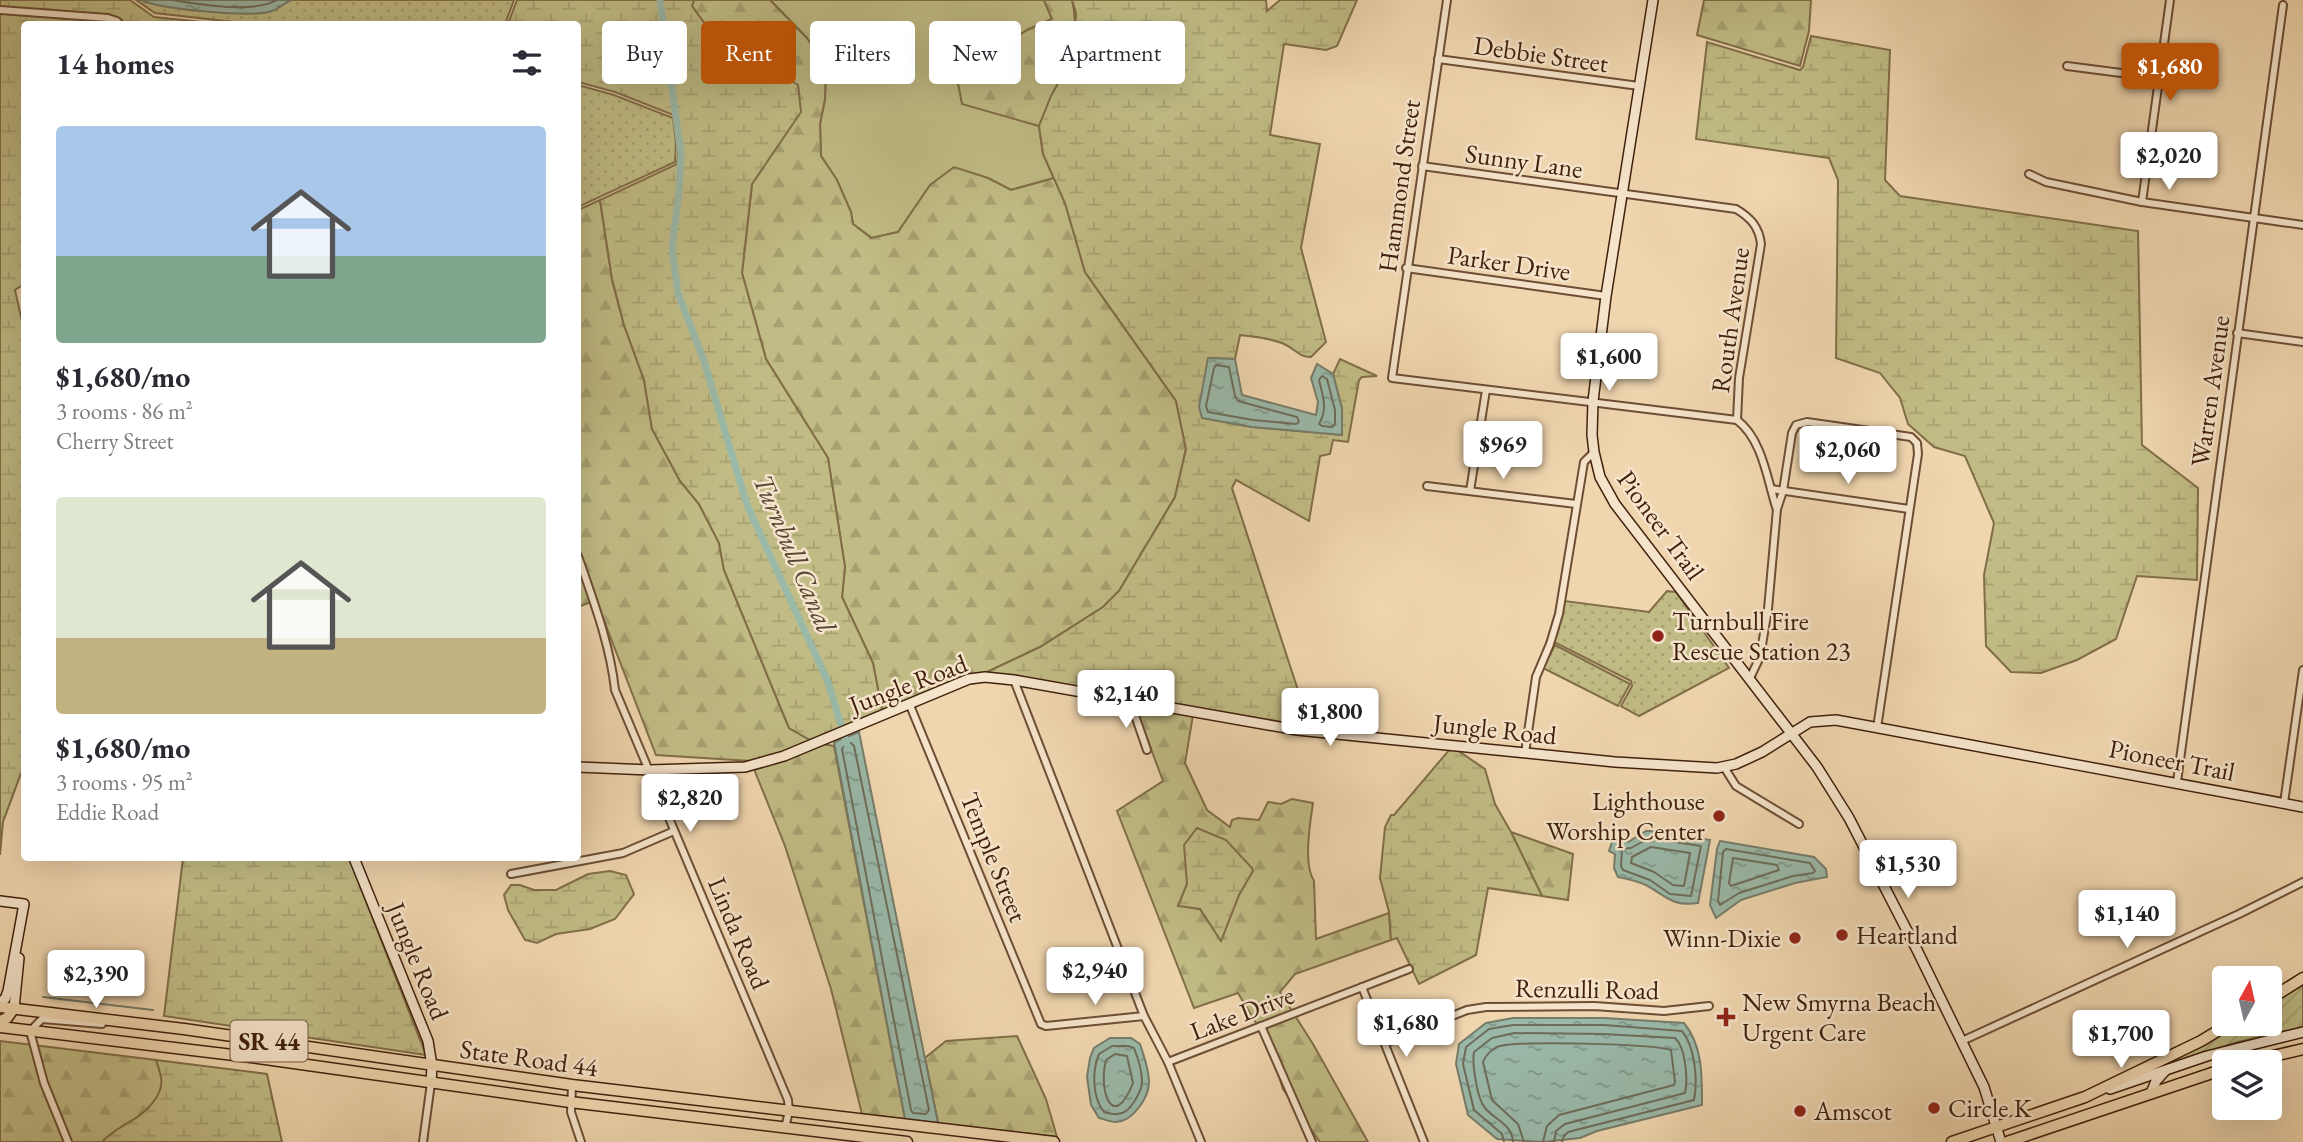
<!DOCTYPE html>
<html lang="en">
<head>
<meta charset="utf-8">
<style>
	body { margin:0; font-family:"EB Garamond",serif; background:#f7f7f7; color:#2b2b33; height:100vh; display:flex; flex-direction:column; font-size:26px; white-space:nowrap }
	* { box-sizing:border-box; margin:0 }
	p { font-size:23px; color:#7c7c81 }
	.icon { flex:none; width:38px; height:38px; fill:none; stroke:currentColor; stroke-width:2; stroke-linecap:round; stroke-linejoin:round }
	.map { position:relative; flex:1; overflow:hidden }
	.panel { position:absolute; left:21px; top:21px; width:560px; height:840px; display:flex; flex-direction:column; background:#fff; border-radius:7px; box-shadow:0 7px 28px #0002 }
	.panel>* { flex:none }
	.top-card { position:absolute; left:602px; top:21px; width:665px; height:63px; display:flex; gap:14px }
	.needle { width:46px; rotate:8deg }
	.buttons { position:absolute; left:2212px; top:966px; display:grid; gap:14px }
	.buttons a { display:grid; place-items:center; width:70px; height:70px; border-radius:7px; background:#fff; box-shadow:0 7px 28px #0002; font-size:35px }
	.price { position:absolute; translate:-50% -60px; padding:0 16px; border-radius:7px; background:#fff; color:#222; font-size:23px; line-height:46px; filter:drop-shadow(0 2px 4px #0008) }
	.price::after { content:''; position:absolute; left:50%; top:42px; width:21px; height:16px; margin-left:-10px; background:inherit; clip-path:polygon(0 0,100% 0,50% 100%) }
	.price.active { background:#b45309; color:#fff }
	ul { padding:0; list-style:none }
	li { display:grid; align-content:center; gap:14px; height:371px; padding:0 35px }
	li span { display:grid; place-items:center; height:217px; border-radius:7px; color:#555 }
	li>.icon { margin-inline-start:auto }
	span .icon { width:126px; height:126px; fill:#fffc; stroke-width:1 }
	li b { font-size:30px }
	h2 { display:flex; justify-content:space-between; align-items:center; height:84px; padding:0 35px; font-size:30px }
	.pill { padding:0 24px; border-radius:7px; background:#fff; box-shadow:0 7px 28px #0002; font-size:24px; line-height:63px }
	.pill.active { background:#b45309; color:#fff }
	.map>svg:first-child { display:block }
</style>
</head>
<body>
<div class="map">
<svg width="2303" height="1142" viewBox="0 0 2303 1142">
	<defs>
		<pattern id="forest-firs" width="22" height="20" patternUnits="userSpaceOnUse" patternTransform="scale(1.75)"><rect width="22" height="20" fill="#c1bc85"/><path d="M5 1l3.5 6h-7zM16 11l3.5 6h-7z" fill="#a7a172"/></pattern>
		<pattern id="wetland-marsh" width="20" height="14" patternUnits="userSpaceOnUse" patternTransform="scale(1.75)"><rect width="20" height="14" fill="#c1bc85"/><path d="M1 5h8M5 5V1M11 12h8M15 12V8" fill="none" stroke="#a7a172"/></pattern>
		<pattern id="park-dots" width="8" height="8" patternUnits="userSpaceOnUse" patternTransform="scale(1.75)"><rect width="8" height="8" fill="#c1bc85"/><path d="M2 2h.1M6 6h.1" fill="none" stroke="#a7a172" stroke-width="1.8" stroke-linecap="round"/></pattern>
		<pattern id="garden-furrows" width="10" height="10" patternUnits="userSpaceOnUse" patternTransform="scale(1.75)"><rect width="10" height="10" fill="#c1bc85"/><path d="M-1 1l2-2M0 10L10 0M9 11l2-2" fill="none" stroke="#a7a172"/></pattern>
		<pattern id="water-ripples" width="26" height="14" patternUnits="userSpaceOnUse" patternTransform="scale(1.75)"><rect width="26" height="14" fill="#9ab9a9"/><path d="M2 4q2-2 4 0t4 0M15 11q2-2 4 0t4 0" fill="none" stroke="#7f9688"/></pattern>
	</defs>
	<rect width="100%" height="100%" fill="#f0d6af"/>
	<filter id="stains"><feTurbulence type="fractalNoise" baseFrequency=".00286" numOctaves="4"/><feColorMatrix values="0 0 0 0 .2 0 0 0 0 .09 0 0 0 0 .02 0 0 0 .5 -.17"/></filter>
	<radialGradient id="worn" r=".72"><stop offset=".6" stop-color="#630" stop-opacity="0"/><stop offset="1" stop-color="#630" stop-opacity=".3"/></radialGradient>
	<polygon fill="#c1bc85" stroke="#816e48" stroke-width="2" points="770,0 1044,0 1052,19 1027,30 1008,64 990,76 958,84 1005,115 1039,126 1043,154 1054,178 1011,190 988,178 930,186 898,232 872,238 853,224 851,212 837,180 821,156 820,124 825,99 826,64 806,37"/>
	<g fill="url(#forest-firs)" stroke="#816e48" stroke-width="2" fill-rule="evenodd">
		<polygon points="694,0 770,0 806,37 826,64 825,99 820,124 821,156 837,180 851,212 853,224 871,238 898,232 930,185 954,167 988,178 1011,190 1054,178 1065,203 1085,272 1176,401 1186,449 1175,497 1119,591 1103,607 1040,647 985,673 968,675 882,710 873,663 842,597 845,567 828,458 766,359 742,273 752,184 800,112 798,86 707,27 692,6"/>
		<path d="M1044,0H1072C1084,46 1055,85 1039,126L962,104L958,83L990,76L1008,64L1012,40L1027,30L1052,19Z"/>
		<polygon points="1704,0 1811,0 1809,31 1800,66 1697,35"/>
		<polygon points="600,200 612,280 624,325 644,380 652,429 680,481 699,504 719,543 724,570 789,728 810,740 783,752 751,761 656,755 596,600 578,607 578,210"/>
		<path d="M1135,706L1193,715L1185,763L1207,810L1230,827L1232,820L1238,818L1259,820L1268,802L1281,804L1292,799L1313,803C1310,823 1303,864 1314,881L1316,939L1389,913L1391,940L1295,974L1280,992L1313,1044L1368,1142H1320L1283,1089L1268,1043L1238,993L1194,1008L1117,811L1163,781ZM1252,871L1239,895L1221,940L1200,909L1179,905L1187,884Z"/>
		<polygon points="821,744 834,746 905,1119 862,1114 831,989 785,846 754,769"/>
		<polygon points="1511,832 1573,854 1568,900 1542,896"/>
		<polygon points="1017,1036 1046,1099 1057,1137 938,1123 925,1058 946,1041"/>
		<polygon points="0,1041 156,1060 162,1078 162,1090 146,1113 102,1142 0,1142"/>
	</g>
	<g fill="url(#wetland-marsh)" stroke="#816e48" stroke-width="2">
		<polygon points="0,0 130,0 154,17 221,24 24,24 24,284 15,290 24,330 24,765 3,822 0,855"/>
		<polygon points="517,0 694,0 692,6 707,27 798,85 801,112 752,184 742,273 766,359 828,458 845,567 842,597 873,663 882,710 810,740 789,728 724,570 719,543 699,504 680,481 652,429 644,380 624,325 612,279 600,200 677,164 679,143 676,116 615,92 578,82 578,24 508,24"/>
		<path d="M1072,0H1266L1267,11L1280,0H1357L1337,46L1326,50L1284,44L1270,135L1320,144L1301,248L1326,342L1311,357C1299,357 1296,350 1286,345C1273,338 1254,337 1240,335L1235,359L1208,358L1202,418L1252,427L1342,435V409L1333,374L1340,359L1377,376L1362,377L1359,380L1348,442L1333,440L1330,454L1320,456L1309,521L1236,480L1232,488L1310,727L1131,696L985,673L1040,647L1103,607L1119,591L1175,497L1186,449L1176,401L1085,272L1065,203L1043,154L1039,126L1051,96L1066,69L1073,46L1076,13Z"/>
		<polygon points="1811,36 1890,50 1885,180 1900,196 2138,231 2142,445 2198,488 2197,580 2137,576 2116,639 2077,660 2041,673 2011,672 1986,646 1984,575 1994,523 1965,456 1934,447 1908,424 1900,398 1880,373 1836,358 1838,180 1829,158 1696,139 1707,42 1800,70 1803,67"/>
		<polygon points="1450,749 1457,750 1485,769 1495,804 1511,832 1542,896 1488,888 1476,955 1419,984 1397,938 1391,940 1389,912 1380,878 1385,827 1391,815 1394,815"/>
		<polygon points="1197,828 1226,840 1252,868 1253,871 1239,895 1221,941 1200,909 1178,906 1187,884 1184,845"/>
		<polygon points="183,858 349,858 426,1055 164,1016"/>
		<polygon points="610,871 626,875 634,894 615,919 590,929 556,934 537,943 525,940 508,910 504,895 511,885 520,885 534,890 556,890 588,874"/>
		<path d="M156,1060L267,1074L282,1142H102C117,1125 140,1121 154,1101C165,1086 162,1077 156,1060Z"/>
	</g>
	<g fill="url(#park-dots)" stroke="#816e48" stroke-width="2">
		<polygon points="136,0 514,0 505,24 251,24 155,13"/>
		<polygon points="578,85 614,95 673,118 676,143 675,162 578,207"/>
		<polygon points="1667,591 1676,592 1729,668 1639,716 1621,706 1632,686 1631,681 1554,642 1565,601 1649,612"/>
		<polygon points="1555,645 1630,684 1618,706 1543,668"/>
	</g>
	<polygon fill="url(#garden-furrows)" stroke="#816e48" stroke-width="2" points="2303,985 2303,1027 2238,1042 2169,1064 2167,1059 2202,1044 2236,1024 2270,1024 2270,1004"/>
	<g fill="url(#water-ripples)" stroke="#767c6a" stroke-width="2">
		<path d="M141,0H291C285,3 278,9 272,11C252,18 160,9 141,0Z"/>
		<polygon points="1208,358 1235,359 1242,395 1316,415 1318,402 1311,378 1317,364 1333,374 1342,409 1342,435 1252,427 1202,418 1199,407"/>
		<polygon points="859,732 938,1123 905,1119 834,742"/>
		<path d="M1646,831H1659L1710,840L1698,903C1672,907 1666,896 1646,885C1637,881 1628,879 1618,877L1614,868L1615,854L1609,851L1615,833L1628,842Z"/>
		<polygon points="1720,841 1814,857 1826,869 1827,877 1795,883 1741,900 1716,918 1710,905 1717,849"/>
		<path d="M1513,1018H1604L1684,1023C1703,1046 1702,1077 1702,1105L1597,1131L1580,1138L1543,1142L1497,1139L1468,1115L1456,1064L1459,1044L1486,1023Z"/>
		<path d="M1110,1038H1131L1140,1044C1144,1057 1149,1069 1149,1082C1149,1098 1132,1122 1116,1122C1110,1122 1104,1119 1099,1118L1091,1105L1087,1077L1090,1058L1094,1048Z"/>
	</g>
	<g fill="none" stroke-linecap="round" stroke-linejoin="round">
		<g stroke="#6e6c5a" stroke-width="2">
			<path d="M172,0C200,4 252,14 277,0"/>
			<polygon points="1216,365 1229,367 1235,396 1238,401 1297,417 1299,422 1296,424 1253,420 1208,412 1206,406 1214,368"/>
			<path d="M1322,376L1327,379L1335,410V424L1332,427L1322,426L1319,424C1328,409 1323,396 1319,380Z"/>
			<polygon points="851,743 854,746 929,1110 926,1114 913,1113 911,1110 842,749 844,746"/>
			<polygon points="1649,838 1701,846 1691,896 1670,894 1650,880 1623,870 1621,866 1622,849 1631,848"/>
			<polygon points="1651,847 1690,853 1684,886 1673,885 1654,872 1631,863 1632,857"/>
			<polygon points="1726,849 1810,863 1815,871 1813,873 1793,876 1739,893 1720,905 1718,901 1723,852"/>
			<polygon points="1733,858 1777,865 1779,870 1731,886 1729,883"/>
			<path d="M1112,1046H1128L1134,1048C1138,1058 1142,1071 1142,1082C1142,1090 1133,1106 1126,1111C1119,1116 1111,1114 1104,1112C1092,1097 1092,1071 1099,1054Z"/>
			<path d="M1115,1054L1127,1056L1133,1083C1113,1133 1098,1091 1106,1060Z"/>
			<path d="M1504,1142L1502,1134L1474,1110L1463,1064L1466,1047L1489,1029L1513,1025H1604L1682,1031C1695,1047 1698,1080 1694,1100L1568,1132L1564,1136L1562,1142"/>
			<path d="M1513,1142C1512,1124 1495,1120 1485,1108C1477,1099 1472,1064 1474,1052L1492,1038L1514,1033L1603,1034L1675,1038C1686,1048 1688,1080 1685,1093L1565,1124L1556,1131L1554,1142"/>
			<path d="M1524,1142L1518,1124L1492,1100L1483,1062C1485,1056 1491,1050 1497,1047C1514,1040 1653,1044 1671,1050L1675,1082L1674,1085L1559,1115L1547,1126L1543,1142"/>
		</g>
		<polyline stroke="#767c6a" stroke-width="2" points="43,997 153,1010"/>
		<polyline stroke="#9ab9a9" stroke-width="7" points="660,0 681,154 679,191 672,249 678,293 704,361 747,505 828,682 847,745"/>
		<g stroke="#6d4e35" stroke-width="10">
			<g id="street">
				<polyline points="1447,0 1392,378 1737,420"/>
				<polyline points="0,10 108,18 117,21 120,24"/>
				<polyline points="1438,59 1639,86"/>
				<polyline points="2067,66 2160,78"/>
				<path d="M1422,166L1736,209C1751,218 1759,227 1761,244L1739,378L1737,420C1762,439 1767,478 1776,507"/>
				<polyline points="2029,174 2046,182 2142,202 2303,225"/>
				<polyline points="2142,202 2170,0"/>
				<polyline points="1406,268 1606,296"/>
				<polyline points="2237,333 2303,342"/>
				<polyline points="1427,486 1576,504"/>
				<polyline points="1771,489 1909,509"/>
				<polyline points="1470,491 1486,390"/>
				<path d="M578,556C593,600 610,644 615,690L788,1100L789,1111L785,1128"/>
				<polyline points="1750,678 1760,657 1768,609 1777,509 1783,491 1792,433 1796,425 1807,422 1911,437 1917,443 1918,454 1877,728"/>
				<polyline points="1014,680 1144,1016 1168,1062 1201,1142"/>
				<polyline points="1130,701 1147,750"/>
				<polyline points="909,703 1041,1024 1046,1026 1144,1016"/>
				<polyline points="1525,753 1536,677 1550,644 1559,614 1584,462 1594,452"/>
				<polyline points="1724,767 1736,786 1799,824"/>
				<polyline points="2177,782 2283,5"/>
				<polyline points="2284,803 2303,670"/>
				<polyline points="511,874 623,853 674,831"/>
				<polyline points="1362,987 1424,1142"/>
				<polyline points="1261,1026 1312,1142"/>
				<polyline points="1962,1041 2239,914 2303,882"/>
				<polyline points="1385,1043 1467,1010 1486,1007 1594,1006 1664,1011 1709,1006"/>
				<polyline points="1168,1062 1409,969"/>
				<polyline points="572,1085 571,1112 581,1142"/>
				<polyline points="68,1142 44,1083 30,1031 42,1019 102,1024"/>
				<polyline points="423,1142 431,1083"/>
			</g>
		</g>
		<g stroke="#41200c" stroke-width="12">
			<g id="secondary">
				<polyline points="1653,0 1606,296 1593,401 1592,435 1594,452 1600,477 1615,504 1817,767 1849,818 1917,950 1984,1087 2001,1142"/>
				<polyline points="578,767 650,770 745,767 784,756 969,679 985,677 1014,680 1297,730 1615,762 1717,768 1736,764 1762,752 1810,722 1836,720 2303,807"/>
				<polyline points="354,858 428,1041 432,1066 431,1083"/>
				<polyline points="0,901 24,904 8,991 5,999 0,1002"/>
				<polyline points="14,1008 19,958"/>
				<polyline points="2110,1089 2207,1056 2303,1032"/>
				<polyline points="2151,1093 2156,1081 2165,1071"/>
			</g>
		</g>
		<g stroke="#41200c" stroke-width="13">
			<g id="primary">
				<polyline points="2270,999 2303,978"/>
				<polyline points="0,1007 184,1029 572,1085 1054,1142"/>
				<polyline points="0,1021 7,1018 14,1008"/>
				<polyline points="0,1027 258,1058 570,1102 907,1142"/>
				<polyline points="2248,1062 2303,1049"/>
				<polyline points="1952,1142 2085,1097 2201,1041 2229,1024"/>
				<polyline points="2007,1142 2224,1069"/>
			</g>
		</g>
		<use href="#street" stroke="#f5e4cb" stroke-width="6"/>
		<use href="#secondary" stroke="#f5e4cb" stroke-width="9"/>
		<use href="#primary" stroke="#f0d6af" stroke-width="10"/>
	</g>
	<g fill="#8f2418" stroke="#f5e4cb" stroke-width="2.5">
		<circle cx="1658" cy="636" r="7"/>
		<circle cx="1719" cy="816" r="7"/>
		<circle cx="1842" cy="935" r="7"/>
		<circle cx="1795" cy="938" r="7"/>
		<path d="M1722.5 1006.5h7v7h7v7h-7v7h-7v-7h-7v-7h7z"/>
		<circle cx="1934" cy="1108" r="7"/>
		<circle cx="1800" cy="1111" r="7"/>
	</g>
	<g text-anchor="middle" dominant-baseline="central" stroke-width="5" stroke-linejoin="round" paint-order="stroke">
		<rect fill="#f5e4cb" stroke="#775b45" stroke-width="2" x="230.5" y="1020.5" width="77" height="41" rx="5"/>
		<g font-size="24" font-weight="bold" fill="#41200c">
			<text x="269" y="1041">SR 44</text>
		</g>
		<g font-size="26" fill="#41200c" stroke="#f5e4cb">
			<text transform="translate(1541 54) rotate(8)">Debbie Street</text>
			<text transform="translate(1524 161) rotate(8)">Sunny Lane</text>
			<text transform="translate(1399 186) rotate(-82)">Hammond Street</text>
			<text transform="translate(1509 263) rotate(8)">Parker Drive</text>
			<text transform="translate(1730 320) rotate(-82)">Routh Avenue</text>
			<text transform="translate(2210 391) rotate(-82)">Warren Avenue</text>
			<text transform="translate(1661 525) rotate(54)">Pioneer Trail</text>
			<text transform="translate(908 684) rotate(-21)">Jungle Road</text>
			<text transform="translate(1495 729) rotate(6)">Jungle Road</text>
			<text transform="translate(2172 760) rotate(11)">Pioneer Trail</text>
			<text transform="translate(994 857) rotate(68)">Temple Street</text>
			<text transform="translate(739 933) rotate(67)">Linda Road</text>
			<text transform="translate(418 961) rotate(68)">Jungle Road</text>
			<text transform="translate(1587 989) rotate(1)">Renzulli Road</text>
			<text transform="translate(1242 1013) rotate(-21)">Lake Drive</text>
			<text transform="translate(529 1058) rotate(8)">State Road 44</text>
		</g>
		<g font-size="26" fill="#41200c" stroke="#f5e4cb" text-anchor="start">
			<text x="1672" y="621">Turnbull Fire<tspan x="1672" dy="30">Rescue Station 23</tspan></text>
			<text x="1705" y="801" text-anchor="end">Lighthouse<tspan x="1705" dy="30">Worship Center</tspan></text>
			<text x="1856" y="935">Heartland</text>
			<text x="1781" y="938" text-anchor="end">Winn-Dixie</text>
			<text x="1742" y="1002">New Smyrna Beach<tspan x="1742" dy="30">Urgent Care</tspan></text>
			<text x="1948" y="1108">Circle K</text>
			<text x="1814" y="1111">Amscot</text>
		</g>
		<g font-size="28" font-style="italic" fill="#574633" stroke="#f5e4cb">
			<text transform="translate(795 553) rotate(67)">Turnbull Canal</text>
		</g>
	</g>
	<rect width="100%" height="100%" filter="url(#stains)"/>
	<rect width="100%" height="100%" fill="url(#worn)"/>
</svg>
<div class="buttons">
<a><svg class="needle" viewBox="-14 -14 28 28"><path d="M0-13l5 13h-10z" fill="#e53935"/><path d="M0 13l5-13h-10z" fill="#7c7c81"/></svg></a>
<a><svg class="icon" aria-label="layers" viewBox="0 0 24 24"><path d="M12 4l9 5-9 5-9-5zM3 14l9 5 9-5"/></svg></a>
</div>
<b class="price active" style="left:2170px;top:103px">$1,680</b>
<b class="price" style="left:2169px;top:192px">$2,020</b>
<b class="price" style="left:1609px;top:393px">$1,600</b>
<b class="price" style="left:1503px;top:481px">$969</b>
<b class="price" style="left:1848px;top:486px">$2,060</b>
<b class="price" style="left:1126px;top:730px">$2,140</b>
<b class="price" style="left:1330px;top:748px">$1,800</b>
<b class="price" style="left:690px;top:834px">$2,820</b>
<b class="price" style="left:1908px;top:900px">$1,530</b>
<b class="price" style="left:2127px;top:950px">$1,140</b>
<b class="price" style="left:1095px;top:1007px">$2,940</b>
<b class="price" style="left:96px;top:1010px">$2,390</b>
<b class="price" style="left:1406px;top:1059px">$1,680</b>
<b class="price" style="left:2121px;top:1070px">$1,700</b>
<div class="top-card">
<a class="pill">Buy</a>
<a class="pill active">Rent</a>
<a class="pill">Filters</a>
<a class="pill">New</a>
<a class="pill">Apartment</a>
</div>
<section class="panel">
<h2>14 homes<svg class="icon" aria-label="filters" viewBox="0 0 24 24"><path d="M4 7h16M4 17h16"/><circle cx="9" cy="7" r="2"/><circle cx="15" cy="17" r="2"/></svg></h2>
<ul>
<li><span style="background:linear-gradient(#a9c7e8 60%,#7fa58c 0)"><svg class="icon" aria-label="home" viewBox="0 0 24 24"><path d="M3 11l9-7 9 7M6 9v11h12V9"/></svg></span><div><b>$1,680/mo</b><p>3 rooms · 86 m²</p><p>Cherry Street</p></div></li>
<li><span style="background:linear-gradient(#dfe7d0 65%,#c2b280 0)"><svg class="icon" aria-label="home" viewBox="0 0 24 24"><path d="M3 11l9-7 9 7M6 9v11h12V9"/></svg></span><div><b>$1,680/mo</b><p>3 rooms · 95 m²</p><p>Eddie Road</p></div></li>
</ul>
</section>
</div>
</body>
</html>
